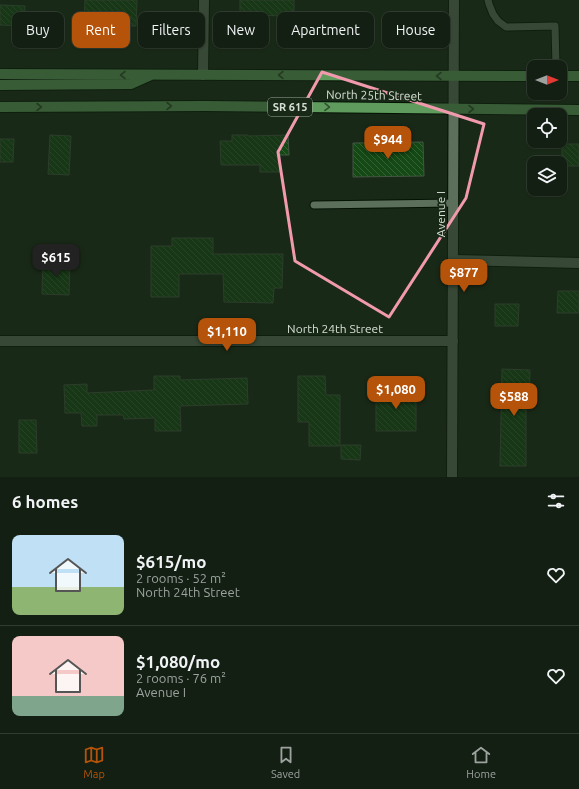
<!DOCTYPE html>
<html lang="en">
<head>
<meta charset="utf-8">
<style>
	body { margin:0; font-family:Ubuntu,sans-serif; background:#1c271b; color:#f1f3f6; height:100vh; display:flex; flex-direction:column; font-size:15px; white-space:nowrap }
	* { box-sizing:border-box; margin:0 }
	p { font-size:13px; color:#9da29f }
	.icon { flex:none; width:22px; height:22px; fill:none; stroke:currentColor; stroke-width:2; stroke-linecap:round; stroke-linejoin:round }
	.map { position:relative; height:477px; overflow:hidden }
	.drawer { display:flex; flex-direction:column; background:#131f12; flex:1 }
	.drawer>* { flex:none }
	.hud { position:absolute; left:12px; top:12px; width:555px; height:36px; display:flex; gap:8px }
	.needle { width:26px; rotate:90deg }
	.tools { position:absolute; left:527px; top:60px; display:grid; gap:8px }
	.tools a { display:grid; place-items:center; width:40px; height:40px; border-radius:8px; background:#131f12; box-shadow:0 1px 3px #0004,0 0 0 1px #323d32; font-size:20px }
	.price { position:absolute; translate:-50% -34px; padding:0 9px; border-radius:8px; background:#b45309; color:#fff; font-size:13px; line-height:26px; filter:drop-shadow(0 1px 2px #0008) }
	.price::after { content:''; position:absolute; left:50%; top:24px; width:12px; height:9px; margin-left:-6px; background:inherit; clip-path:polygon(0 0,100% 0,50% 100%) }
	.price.active { background:#222; color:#fff }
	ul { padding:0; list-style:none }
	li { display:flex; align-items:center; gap:12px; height:100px; padding:0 12px }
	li+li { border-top:1px solid #323d32 }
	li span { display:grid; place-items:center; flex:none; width:112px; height:80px; border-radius:8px; color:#555 }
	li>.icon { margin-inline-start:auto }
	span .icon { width:48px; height:48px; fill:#fffc; stroke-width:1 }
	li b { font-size:17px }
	h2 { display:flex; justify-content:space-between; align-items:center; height:48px; padding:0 12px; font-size:17px }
	.tag { padding:0 14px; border-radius:8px; background:#131f12; box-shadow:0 1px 3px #0004,0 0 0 1px #323d32; font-size:14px; line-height:36px }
	.tag.active { background:#b45309; color:#fff }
	.tabs { display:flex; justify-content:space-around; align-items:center; height:56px; border-top:1px solid #323d32; background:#131f12; font-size:11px; color:#9da29f }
	.tabs a { display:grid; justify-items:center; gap:2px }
	.tabs .active { color:#b45309 }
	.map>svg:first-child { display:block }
</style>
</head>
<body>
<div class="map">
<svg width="579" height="477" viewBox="0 0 579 477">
	<defs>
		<pattern id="building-back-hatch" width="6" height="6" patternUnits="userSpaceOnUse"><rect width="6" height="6" fill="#144814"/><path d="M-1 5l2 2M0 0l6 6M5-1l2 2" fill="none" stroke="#356235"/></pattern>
	</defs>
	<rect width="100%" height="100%" fill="#192918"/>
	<g fill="url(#building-back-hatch)" stroke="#445643">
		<polygon points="85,0 137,0 136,26 84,25"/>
		<polygon points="240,0 294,0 294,16 240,15"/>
		<polygon points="0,5 25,6 24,26 0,25"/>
		<polygon points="50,135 71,136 69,175 48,174"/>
		<polygon points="232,135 248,135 248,136 288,135 289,155 280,155 280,172 260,172 260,165 221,165 220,141 232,141"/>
		<polygon points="0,139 14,139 13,162 0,162"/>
		<polygon points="423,142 424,176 353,177 353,143"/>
		<rect x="562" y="144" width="17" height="22"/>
		<polygon points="172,238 213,238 213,254 283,254 282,288 274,288 273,303 224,302 223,274 179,274 179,297 151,297 151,246 172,246"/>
		<polygon points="43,261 70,261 69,295 42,294"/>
		<polygon points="558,291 579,291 579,313 557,313"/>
		<polygon points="495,304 519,304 518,326 495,326"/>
		<polygon points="502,369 530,370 529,400 526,400 526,466 500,466"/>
		<polygon points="154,376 180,376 180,380 247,378 248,404 180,406 181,431 155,431 155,418 124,419 123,415 97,415 97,426 82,426 81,413 65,413 64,385 87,384 87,393 154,390"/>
		<polygon points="298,376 325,376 326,395 340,395 340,446 309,446 309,422 298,422"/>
		<polygon points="416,388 416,431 376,431 376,389"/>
		<polygon points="19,420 36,420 37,453 19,453"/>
		<polygon points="341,445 361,445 360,460 341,459"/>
	</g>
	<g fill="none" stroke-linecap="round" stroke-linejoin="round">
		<g stroke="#041204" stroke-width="9">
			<g id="service">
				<polyline points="488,0 489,4 493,14 498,21 506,27 555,26 556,67"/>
				<polyline points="314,205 454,203"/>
			</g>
		</g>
		<g stroke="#041204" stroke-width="12">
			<g id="minor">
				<polyline points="203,75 204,0"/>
				<polyline points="453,260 579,263"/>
				<polyline points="0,341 453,341"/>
				<polyline points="452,477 454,0"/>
			</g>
		</g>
		<g stroke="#041204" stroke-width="12">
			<g id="primary">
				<polyline points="0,74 534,76"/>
				<polyline points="560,76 579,76"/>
				<polyline points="0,85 131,84 149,76"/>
				<polyline points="0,107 205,106 579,110"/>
			</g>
		</g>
		<use href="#service" stroke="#5c6f5b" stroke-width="7"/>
		<use href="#minor" stroke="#5c6f5b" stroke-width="10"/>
		<use href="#primary" stroke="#5e9b5c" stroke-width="10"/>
	</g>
	<defs><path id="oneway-chevron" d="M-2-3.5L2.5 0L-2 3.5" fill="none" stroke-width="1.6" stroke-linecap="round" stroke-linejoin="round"/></defs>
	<g stroke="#315130">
		<use href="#oneway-chevron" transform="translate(123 75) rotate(-180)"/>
		<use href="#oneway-chevron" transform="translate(281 75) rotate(-180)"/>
		<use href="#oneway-chevron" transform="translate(439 76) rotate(-180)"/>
		<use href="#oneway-chevron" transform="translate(169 106)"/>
		<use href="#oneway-chevron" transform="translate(39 107)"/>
		<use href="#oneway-chevron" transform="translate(327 107) rotate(1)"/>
		<use href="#oneway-chevron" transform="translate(471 109)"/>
	</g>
	<path d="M0 0H579V477H0ZM322,72L484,124L466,198L389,317L295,261L278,152Z" fill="#192918" fill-opacity=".55" fill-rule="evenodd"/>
	<path fill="none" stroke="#f29aad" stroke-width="3" stroke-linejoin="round" d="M322,72L484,124L466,198L389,317L295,261L278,152Z"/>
	<g text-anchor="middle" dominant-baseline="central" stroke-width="3.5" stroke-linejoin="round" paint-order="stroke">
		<rect fill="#192918" stroke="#9da99c" stroke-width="1" x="268" y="98" width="44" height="18" rx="3"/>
		<g font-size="11" font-weight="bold" fill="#d5e0d4">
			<text x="290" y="107">SR 615</text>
		</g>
		<g font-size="12" fill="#d5e0d4" stroke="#192918">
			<text transform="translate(374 95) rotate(1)">North 25th Street</text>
			<text transform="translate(440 214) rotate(-90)">Avenue I</text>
			<text x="335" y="328">North 24th Street</text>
		</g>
	</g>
</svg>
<div class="tools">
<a><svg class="needle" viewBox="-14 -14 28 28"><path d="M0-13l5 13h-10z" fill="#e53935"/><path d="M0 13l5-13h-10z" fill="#9da29f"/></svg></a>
<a><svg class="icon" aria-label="locate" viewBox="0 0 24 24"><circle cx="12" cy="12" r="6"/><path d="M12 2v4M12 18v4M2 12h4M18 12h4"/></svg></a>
<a><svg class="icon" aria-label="layers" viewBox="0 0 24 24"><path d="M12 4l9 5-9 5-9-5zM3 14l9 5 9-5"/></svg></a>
</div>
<b class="price" style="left:388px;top:160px">$944</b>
<b class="price active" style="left:56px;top:278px">$615</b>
<b class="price" style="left:464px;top:293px">$877</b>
<b class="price" style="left:227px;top:352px">$1,110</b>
<b class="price" style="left:396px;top:410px">$1,080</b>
<b class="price" style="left:514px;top:417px">$588</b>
<div class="hud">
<a class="tag">Buy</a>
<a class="tag active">Rent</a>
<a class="tag">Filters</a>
<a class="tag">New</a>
<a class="tag">Apartment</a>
<a class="tag">House</a>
</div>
</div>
<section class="drawer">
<h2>6 homes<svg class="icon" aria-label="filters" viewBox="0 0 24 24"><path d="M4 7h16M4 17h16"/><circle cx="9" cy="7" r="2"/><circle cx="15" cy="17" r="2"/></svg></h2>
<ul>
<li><span style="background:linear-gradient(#bfe0f5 65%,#8fb573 0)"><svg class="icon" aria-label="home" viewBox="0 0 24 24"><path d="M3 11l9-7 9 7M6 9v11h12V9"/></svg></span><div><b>$615/mo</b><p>2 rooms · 52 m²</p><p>North 24th Street</p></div><svg class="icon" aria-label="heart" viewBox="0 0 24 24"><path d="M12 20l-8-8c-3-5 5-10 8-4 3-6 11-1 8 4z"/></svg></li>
<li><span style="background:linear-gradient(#f6c9c9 75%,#7fa58c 0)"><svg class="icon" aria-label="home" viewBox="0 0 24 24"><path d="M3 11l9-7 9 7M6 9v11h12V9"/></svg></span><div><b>$1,080/mo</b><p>2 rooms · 76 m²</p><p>Avenue I</p></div><svg class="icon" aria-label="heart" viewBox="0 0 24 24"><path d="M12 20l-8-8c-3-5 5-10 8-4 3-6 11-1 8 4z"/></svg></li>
</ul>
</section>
<nav class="tabs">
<a class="active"><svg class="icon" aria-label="map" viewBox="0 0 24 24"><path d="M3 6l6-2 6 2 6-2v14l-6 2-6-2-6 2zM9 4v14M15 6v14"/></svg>Map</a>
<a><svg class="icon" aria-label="saved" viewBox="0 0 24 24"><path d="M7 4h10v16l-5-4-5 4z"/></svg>Saved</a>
<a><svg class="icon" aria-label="home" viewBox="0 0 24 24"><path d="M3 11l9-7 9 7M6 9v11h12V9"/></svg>Home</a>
</nav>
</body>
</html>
